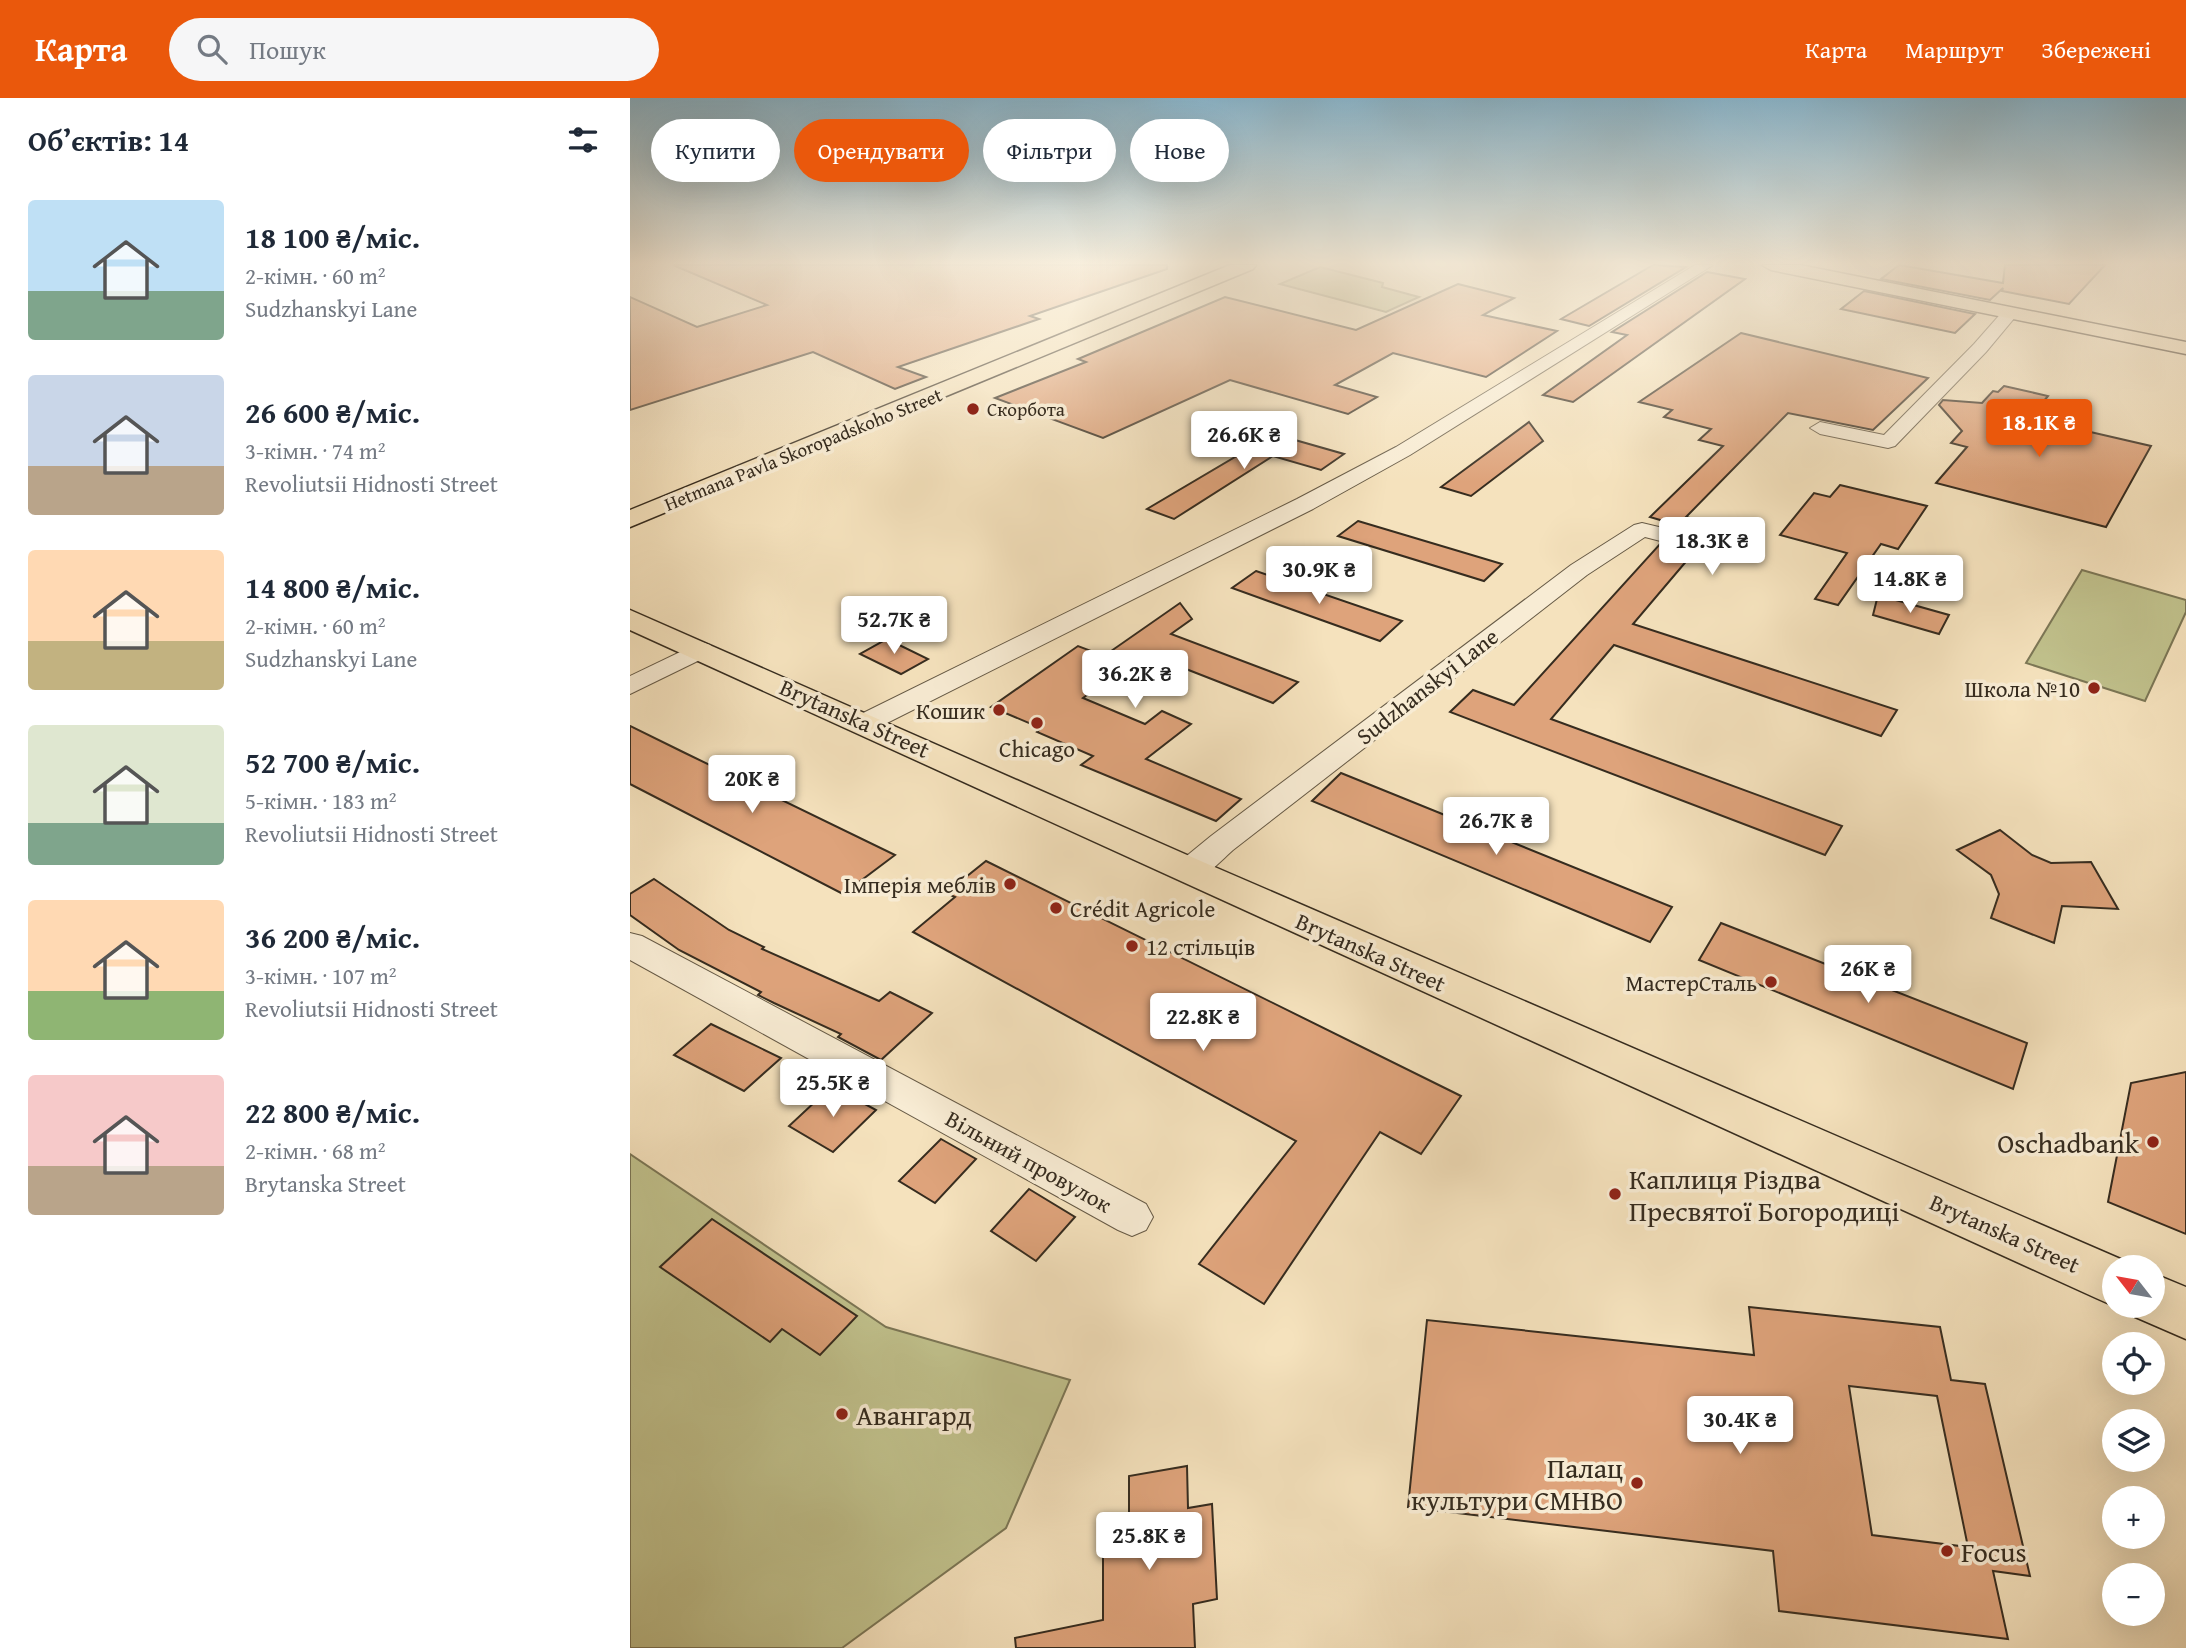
<!DOCTYPE html>
<html lang="uk">
<head>
<meta charset="utf-8">
<style>
	body { margin:0; font-family:"Gentium Book Plus",serif; background:#f6f6f7; color:#1f2937; height:100vh; display:flex; flex-direction:column; font-size:26px; white-space:nowrap }
	* { box-sizing:border-box; margin:0 }
	p { font-size:23px; color:#747a83 }
	.icon { flex:none; width:38px; height:38px; fill:none; stroke:currentColor; stroke-width:2; stroke-linecap:round; stroke-linejoin:round }
	.map { position:relative; flex:1; overflow:hidden }
	.panel { display:flex; flex-direction:column; background:#fff; width:630px }
	.panel>* { flex:none }
	.banner { position:absolute; left:21px; top:21px; width:665px; height:63px; display:flex; gap:14px }
	.needle { width:46px; rotate:301deg }
	.fabs { position:absolute; left:1472px; top:1157px; display:grid; gap:14px }
	.fabs a { display:grid; place-items:center; width:63px; height:63px; border-radius:50%; background:#fff; box-shadow:0 7px 28px #0002; font-size:35px }
	.price { position:absolute; translate:-50% -60px; padding:0 16px; border-radius:7px; background:#fff; color:#222; font-size:23px; line-height:46px; filter:drop-shadow(0 2px 4px #0008) }
	.price::after { content:''; position:absolute; left:50%; top:42px; width:21px; height:16px; margin-left:-10px; background:inherit; clip-path:polygon(0 0,100% 0,50% 100%) }
	.price.on { background:#ea580c; color:#fff }
	ul { padding:0; list-style:none }
	li { display:flex; align-items:center; gap:21px; height:175px; padding:0 28px }
	li span { display:grid; place-items:center; flex:none; width:196px; height:140px; border-radius:7px; color:#555 }
	li>.icon { margin-inline-start:auto }
	span .icon { width:84px; height:84px; fill:#fffc; stroke-width:1 }
	li b { font-size:30px }
	h2 { display:flex; justify-content:space-between; align-items:center; height:84px; padding:0 28px; font-size:30px }
	.chip { padding:0 24px; border-radius:32px; background:#fff; box-shadow:0 7px 28px #0002; font-size:24px; line-height:63px }
	.chip.on { background:#ea580c; color:#fff }
	header { display:flex; align-items:center; gap:42px; box-sizing:border-box; height:98px; padding:0 35px; background:#ea580c; color:#fff }
	header strong { font-size:33px }
	nav { display:flex; gap:38px; margin-inline-start:auto; font-size:24px }
	.search { width:490px; height:63px; background:#f6f6f7; display:flex; align-items:center; gap:18px; box-sizing:border-box; padding:0 24px; border-radius:38px; color:#747a83; font-size:26px }
	main { display:flex; flex:1; min-height:0 }
	.map>svg:first-child { display:block }
</style>
</head>
<body>
<header>
<strong>Карта</strong>
<div class="search"><svg class="icon" aria-label="search" viewBox="0 0 24 24"><circle cx="10" cy="10" r="6"/><path d="M15 15l6 6"/></svg>Пошук</div>
<nav><a>Карта</a><a>Маршрут</a><a>Збережені</a></nav>
</header>
<main>
<section class="panel">
<h2>Об’єктів: 14<svg class="icon" aria-label="filters" viewBox="0 0 24 24"><path d="M4 7h16M4 17h16"/><circle cx="9" cy="7" r="2"/><circle cx="15" cy="17" r="2"/></svg></h2>
<ul>
<li><span style="background:linear-gradient(#bfe0f5 65%,#7fa58c 0)"><svg class="icon" aria-label="home" viewBox="0 0 24 24"><path d="M3 11l9-7 9 7M6 9v11h12V9"/></svg></span><div><b>18 100 ₴/міс.</b><p>2-кімн. · 60 m²</p><p>Sudzhanskyi Lane</p></div></li>
<li><span style="background:linear-gradient(#c9d6e8 65%,#b9a48a 0)"><svg class="icon" aria-label="home" viewBox="0 0 24 24"><path d="M3 11l9-7 9 7M6 9v11h12V9"/></svg></span><div><b>26 600 ₴/міс.</b><p>3-кімн. · 74 m²</p><p>Revoliutsii Hidnosti Street</p></div></li>
<li><span style="background:linear-gradient(#ffd9b3 65%,#c2b280 0)"><svg class="icon" aria-label="home" viewBox="0 0 24 24"><path d="M3 11l9-7 9 7M6 9v11h12V9"/></svg></span><div><b>14 800 ₴/міс.</b><p>2-кімн. · 60 m²</p><p>Sudzhanskyi Lane</p></div></li>
<li><span style="background:linear-gradient(#dfe7d0 70%,#7fa58c 0)"><svg class="icon" aria-label="home" viewBox="0 0 24 24"><path d="M3 11l9-7 9 7M6 9v11h12V9"/></svg></span><div><b>52 700 ₴/міс.</b><p>5-кімн. · 183 m²</p><p>Revoliutsii Hidnosti Street</p></div></li>
<li><span style="background:linear-gradient(#ffd9b3 65%,#8fb573 0)"><svg class="icon" aria-label="home" viewBox="0 0 24 24"><path d="M3 11l9-7 9 7M6 9v11h12V9"/></svg></span><div><b>36 200 ₴/міс.</b><p>3-кімн. · 107 m²</p><p>Revoliutsii Hidnosti Street</p></div></li>
<li><span style="background:linear-gradient(#f6c9c9 65%,#b9a48a 0)"><svg class="icon" aria-label="home" viewBox="0 0 24 24"><path d="M3 11l9-7 9 7M6 9v11h12V9"/></svg></span><div><b>22 800 ₴/міс.</b><p>2-кімн. · 68 m²</p><p>Brytanska Street</p></div></li>
</ul>
</section>
<div class="map">
<svg width="1556" height="1550" viewBox="0 0 1556 1550">
	<rect width="100%" height="100%" fill="#f5e2bd"/>
	<filter id="stains"><feTurbulence type="fractalNoise" baseFrequency=".00286" numOctaves="4"/><feColorMatrix values="0 0 0 0 .2 0 0 0 0 .09 0 0 0 0 .02 0 0 0 .5 -.17"/></filter>
	<radialGradient id="worn" r=".72"><stop offset=".6" stop-color="#630" stop-opacity="0"/><stop offset="1" stop-color="#630" stop-opacity=".3"/></radialGradient>
	<g fill="#c1c28d" stroke="#7c7756" stroke-width="2">
		<polygon points="690,169 753,185 752,189 789,199 756,214 650,186"/>
		<polygon points="1452,472 1556,502 1556,514 1515,603 1396,565"/>
		<polygon points="0,1056 256,1229 440,1282 376,1430 212,1550 0,1550"/>
	</g>
	<g fill="#dea37b" stroke="#362c1f" stroke-width="2" fill-rule="evenodd">
		<polygon points="43,167 537,167 537,171 400,218 409,221 268,269 296,279 265,291 183,254 0,312 0,199 67,229 137,207"/>
		<polygon points="1023,167 1056,169 959,228 931,221"/>
		<polygon points="1269,167 1373,185 1375,167 1475,167 1439,206 1372,193 1373,190 1360,202 1251,181"/>
		<polygon points="1077,174 1115,181 943,304 913,297 997,237 982,234"/>
		<polygon points="828,186 884,200 853,217 927,233 856,279 763,255 705,287 747,299 718,316 600,282 473,340 365,300 456,264 448,261 595,199 726,232"/>
		<polygon points="1234,193 1345,216 1325,235 1211,211"/>
		<polygon points="1111,235 1298,280 1243,332 1158,315 1056,419 1087,427 1003,526 1267,612 1251,638 984,547 921,621 1212,728 1195,757 820,614 843,592 884,607 1030,446 1045,450 1056,446 1059,439 1055,432 1044,430 1047,427 1020,419 1093,348 1069,342 1081,331 1034,319 1042,312 1009,304"/>
		<polygon points="1374,288 1418,298 1400,320 1521,348 1476,429 1306,385 1337,349 1321,345 1332,333 1309,307 1313,302 1352,305 1363,293 1368,294"/>
		<polygon points="899,324 913,343 841,398 811,389"/>
		<polygon points="644,336 714,356 691,372 643,358 544,421 517,411"/>
		<polygon points="1210,387 1297,408 1268,451 1251,446 1208,507 1185,501 1217,455 1150,437 1184,395 1200,399"/>
		<polygon points="728,423 872,466 854,483 708,438"/>
		<polygon points="626,473 772,523 750,543 602,490"/>
		<polygon points="1248,497 1319,517 1309,536 1243,517"/>
		<polygon points="550,505 562,521 541,536 668,584 643,605 515,555 453,600 515,626 532,613 561,626 516,661 611,701 586,723 451,667 463,658 407,634 411,630 361,609 448,548 474,558"/>
		<polygon points="257,541 298,561 271,576 230,556"/>
		<polygon points="0,628 53,654 265,757 213,796 0,686"/>
		<polygon points="711,675 1042,809 1020,844 682,703"/>
		<polygon points="1370,732 1402,757 1421,765 1461,764 1488,811 1432,808 1424,845 1361,820 1369,796 1361,777 1327,752"/>
		<polygon points="356,763 831,998 791,1056 750,1034 634,1206 569,1166 666,1043 283,834 325,799 316,795"/>
		<polygon points="24,781 99,832 134,849 132,851 249,903 260,894 302,915 251,962 208,939 211,936 144,905 128,897 131,894 49,852 0,817 0,796"/>
		<polygon points="1091,825 1397,945 1383,991 1069,862"/>
		<polygon points="81,926 151,960 114,993 44,957"/>
		<polygon points="1556,974 1556,1136 1478,1104 1501,985"/>
		<polygon points="202,988 246,1012 203,1054 159,1028"/>
		<polygon points="311,1041 346,1061 305,1105 269,1083"/>
		<polygon points="399,1091 445,1119 406,1163 361,1133"/>
		<polygon points="82,1121 227,1218 190,1257 152,1231 140,1244 30,1169"/>
		<path d="M1119,1209L1310,1229L1321,1282L1355,1286L1400,1478L1363,1473L1378,1541L1149,1513L1143,1453L778,1409L797,1222L1124,1257ZM1219,1288L1307,1298L1338,1449L1242,1437Z"/>
		<polygon points="557,1368 558,1410 582,1406 587,1501 563,1506 565,1550 386,1550 385,1540 473,1522 473,1424 499,1420 499,1378"/>
	</g>
	<g fill="none" stroke-linecap="round" stroke-linejoin="round">
		<g stroke="#665a46" stroke-width="2">
			<g id="minor">
				<polygon points="1065,167 1083,167 780,357 683,411 245,631 235,633 225,631 221,625 225,619 667,401 766,349"/>
				<polygon points="1380,210 1388,215 1386,218 1356,254 1265,348 1258,350 1190,336 1180,330 1190,324 1254,337 1344,246 1374,212"/>
				<path d="M1012,425L1054,435L1057,440L1054,445L1046,447L1015,439L957,477L603,752C586,767 571,787 548,781L543,773L548,765L581,738L941,467L1004,427Z"/>
				<polygon points="71,544 80,547 84,552 80,557 0,596 0,578"/>
				<polygon points="0,835 12,838 516,1106 523,1119 516,1132 502,1138 488,1132 0,862"/>
			</g>
		</g>
		<g stroke="#362c1f" stroke-width="3">
			<g id="major">
				<polygon points="600,167 626,167 623,171 0,429 0,412"/>
				<polygon points="1132,167 1170,167 1556,244 1556,256 1141,172"/>
				<polygon points="0,512 573,764 1502,1166 1504,1169 1484,1169 1484,1208 1466,1200 0,532"/>
				<polygon points="1522,1175 1556,1189 1556,1241 1503,1218 1499,1208 1522,1208"/>
			</g>
		</g>
		<use href="#minor" fill="#f8ecd4" fill-rule="evenodd"/>
		<use href="#major" fill="#f5e2bd" fill-rule="evenodd"/>
	</g>
	<linearGradient id="sky" x2="0" y2="1"><stop stop-color="#8ab8d0"/><stop offset="0.43" stop-color="#faf2e1"/><stop offset="1" stop-color="#faf2e1" stop-opacity="0"/></linearGradient>
	<rect width="1556" height="384" fill="url(#sky)"/>
	<g fill="#8f2418" stroke="#f8ecd4" stroke-width="2.5">
		<circle cx="343" cy="311" r="7"/>
		<circle cx="1464" cy="590" r="7"/>
		<circle cx="369" cy="612" r="7"/>
		<circle cx="407" cy="625" r="7"/>
		<circle cx="380" cy="786" r="7"/>
		<circle cx="426" cy="810" r="7"/>
		<circle cx="502" cy="848" r="7"/>
		<circle cx="1141" cy="884" r="7"/>
		<circle cx="1523" cy="1044" r="7"/>
		<circle cx="985" cy="1096" r="7"/>
		<circle cx="212" cy="1316" r="7"/>
		<circle cx="1007" cy="1385" r="7"/>
		<circle cx="1317" cy="1453" r="7"/>
	</g>
	<g text-anchor="middle" dominant-baseline="central" stroke-width="7" stroke-linejoin="round" paint-order="stroke">
		<g font-size="19" fill="#362c1f" stroke="#f8ecd4" text-anchor="start">
			<text x="357" y="311">Скорбота</text>
		</g>
		<g font-size="19" fill="#362c1f" stroke="#f8ecd4">
			<text transform="translate(173 351) rotate(-22)">Hetmana Pavla Skoropadskoho Street</text>
		</g>
		<g font-size="23" fill="#362c1f" stroke="#f8ecd4">
			<text transform="translate(797 588) rotate(-38)">Sudzhanskyi Lane</text>
			<text transform="translate(225 620) rotate(24)">Brytanska Street</text>
			<text transform="translate(741 854) rotate(24)">Brytanska Street</text>
			<text transform="translate(399 1063) rotate(29)">Вільний провулок</text>
			<text transform="translate(1375 1135) rotate(24)">Brytanska Street</text>
		</g>
		<g font-size="23" fill="#362c1f" stroke="#f8ecd4" text-anchor="end">
			<text x="1450" y="590">Школа №10</text>
			<text x="355" y="612">Кошик</text>
			<text x="407" y="650" text-anchor="middle">Chicago</text>
			<text x="366" y="786">Імперія меблів</text>
			<text x="440" y="810" text-anchor="start">Crédit Agricole</text>
			<text x="516" y="848" text-anchor="start">12 стільців</text>
			<text x="1127" y="884">МастерСталь</text>
		</g>
		<g font-size="28" fill="#362c1f" stroke="#f8ecd4" text-anchor="start">
			<text x="1509" y="1044" text-anchor="end">Oschadbank</text>
			<text x="999" y="1080">Каплиця Різдва<tspan x="999" dy="32">Пресвятої Богородиці</tspan></text>
			<text x="226" y="1316">Авангард</text>
			<text x="993" y="1369" text-anchor="end">Палац<tspan x="993" dy="32">культури СМНВО</tspan></text>
			<text x="1331" y="1453">Focus</text>
		</g>
	</g>
	<rect width="100%" height="100%" filter="url(#stains)"/>
	<rect width="100%" height="100%" fill="url(#worn)"/>
</svg>
<div class="fabs">
<a><svg class="needle" viewBox="-14 -14 28 28"><path d="M0-13l5 13h-10z" fill="#e53935"/><path d="M0 13l5-13h-10z" fill="#747a83"/></svg></a>
<a><svg class="icon" aria-label="locate" viewBox="0 0 24 24"><circle cx="12" cy="12" r="6"/><path d="M12 2v4M12 18v4M2 12h4M18 12h4"/></svg></a>
<a><svg class="icon" aria-label="layers" viewBox="0 0 24 24"><path d="M12 4l9 5-9 5-9-5zM3 14l9 5 9-5"/></svg></a>
<a>+</a>
<a>−</a>
</div>
<b class="price on" style="left:1409px;top:361px">18.1K ₴</b>
<b class="price" style="left:614px;top:373px">26.6K ₴</b>
<b class="price" style="left:1082px;top:479px">18.3K ₴</b>
<b class="price" style="left:689px;top:508px">30.9K ₴</b>
<b class="price" style="left:1280px;top:517px">14.8K ₴</b>
<b class="price" style="left:264px;top:558px">52.7K ₴</b>
<b class="price" style="left:505px;top:612px">36.2K ₴</b>
<b class="price" style="left:122px;top:717px">20K ₴</b>
<b class="price" style="left:866px;top:759px">26.7K ₴</b>
<b class="price" style="left:1238px;top:907px">26K ₴</b>
<b class="price" style="left:573px;top:955px">22.8K ₴</b>
<b class="price" style="left:203px;top:1021px">25.5K ₴</b>
<b class="price" style="left:1110px;top:1358px">30.4K ₴</b>
<b class="price" style="left:519px;top:1474px">25.8K ₴</b>
<div class="banner">
<a class="chip">Купити</a>
<a class="chip on">Орендувати</a>
<a class="chip">Фільтри</a>
<a class="chip">Нове</a>
</div>
</div>
</main>
</body>
</html>
